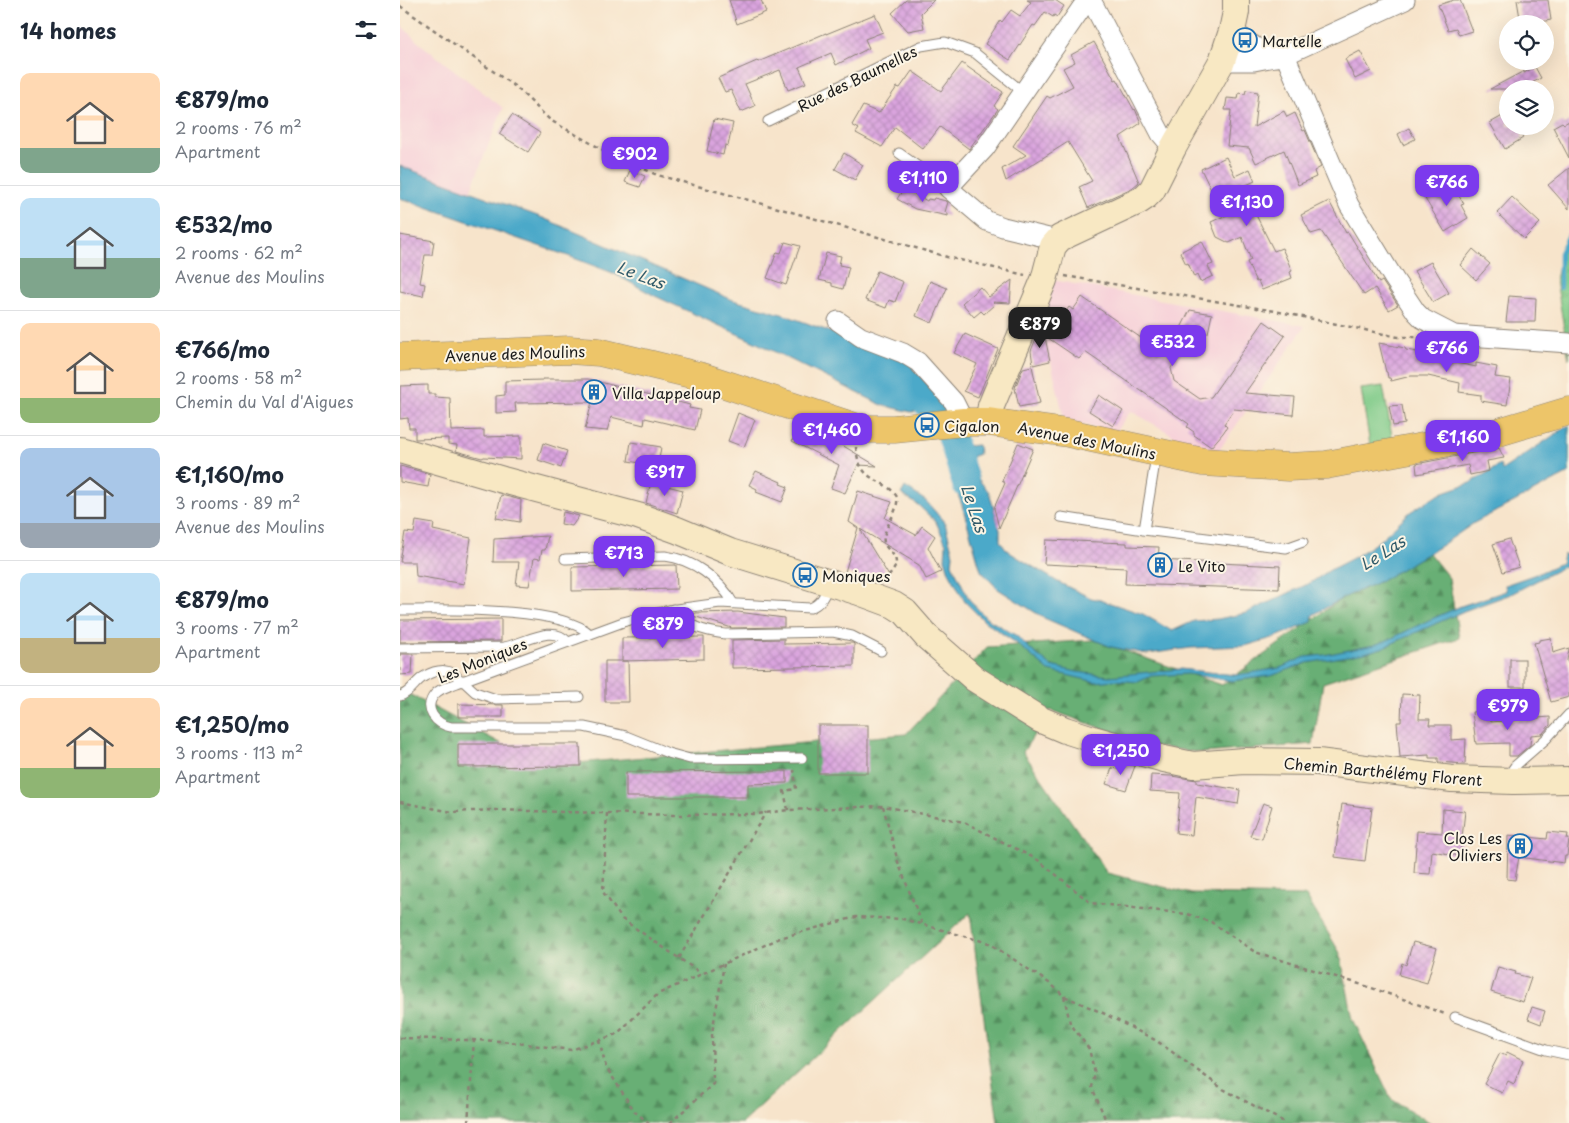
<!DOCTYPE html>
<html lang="en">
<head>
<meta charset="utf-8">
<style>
	body { margin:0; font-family:"Playpen Sans",sans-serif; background:#f2f2f3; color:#1f2937; height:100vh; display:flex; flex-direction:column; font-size:19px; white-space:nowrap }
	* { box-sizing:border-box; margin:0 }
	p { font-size:16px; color:#747a83 }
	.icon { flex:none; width:28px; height:28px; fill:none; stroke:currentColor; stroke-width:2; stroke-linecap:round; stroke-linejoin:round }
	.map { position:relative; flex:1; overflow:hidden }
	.sheet { display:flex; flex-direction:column; background:#fff; width:400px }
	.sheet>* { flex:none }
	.buttons { position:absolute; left:1099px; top:15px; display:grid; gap:10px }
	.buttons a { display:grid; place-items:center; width:55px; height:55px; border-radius:50%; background:#fff; box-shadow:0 5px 20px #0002; font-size:25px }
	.price { position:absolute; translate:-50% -42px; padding:0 11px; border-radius:10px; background:#7c3aed; color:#fff; font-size:16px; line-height:32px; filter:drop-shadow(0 1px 2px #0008) }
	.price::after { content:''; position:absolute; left:50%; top:30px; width:15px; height:11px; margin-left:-8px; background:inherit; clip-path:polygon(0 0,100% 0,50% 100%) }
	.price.selected { background:#222; color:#fff }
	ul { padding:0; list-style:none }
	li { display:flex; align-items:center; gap:15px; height:125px; padding:0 20px }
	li+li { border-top:1px solid #e0e1e3 }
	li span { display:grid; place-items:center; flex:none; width:140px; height:100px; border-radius:10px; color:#555 }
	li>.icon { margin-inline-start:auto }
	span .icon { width:60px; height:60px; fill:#fffc; stroke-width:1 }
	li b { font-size:21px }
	h2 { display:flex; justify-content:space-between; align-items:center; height:60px; padding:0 20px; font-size:21px }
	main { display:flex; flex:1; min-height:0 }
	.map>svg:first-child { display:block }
</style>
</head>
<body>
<main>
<section class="sheet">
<h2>14 homes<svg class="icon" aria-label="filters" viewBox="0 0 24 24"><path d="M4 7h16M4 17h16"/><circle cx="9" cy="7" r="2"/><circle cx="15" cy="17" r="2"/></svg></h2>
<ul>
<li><span style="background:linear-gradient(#ffd9b3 75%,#7fa58c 0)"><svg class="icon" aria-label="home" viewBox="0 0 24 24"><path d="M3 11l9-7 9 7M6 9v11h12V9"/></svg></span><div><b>€879/mo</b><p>2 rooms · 76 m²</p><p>Apartment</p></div></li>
<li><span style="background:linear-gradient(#bfe0f5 60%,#7fa58c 0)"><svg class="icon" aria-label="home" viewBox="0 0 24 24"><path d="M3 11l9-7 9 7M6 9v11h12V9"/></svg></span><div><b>€532/mo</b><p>2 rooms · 62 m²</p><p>Avenue des Moulins</p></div></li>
<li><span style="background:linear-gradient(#ffd9b3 75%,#8fb573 0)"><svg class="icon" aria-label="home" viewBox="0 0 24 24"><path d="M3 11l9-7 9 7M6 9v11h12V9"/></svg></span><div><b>€766/mo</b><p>2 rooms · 58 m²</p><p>Chemin du Val d'Aigues</p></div></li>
<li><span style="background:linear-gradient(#a9c7e8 75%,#9aa5b1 0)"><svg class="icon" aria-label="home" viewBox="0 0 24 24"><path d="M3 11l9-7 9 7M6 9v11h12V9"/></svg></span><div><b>€1,160/mo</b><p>3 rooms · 89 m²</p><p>Avenue des Moulins</p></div></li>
<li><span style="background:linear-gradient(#bfe0f5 65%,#c2b280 0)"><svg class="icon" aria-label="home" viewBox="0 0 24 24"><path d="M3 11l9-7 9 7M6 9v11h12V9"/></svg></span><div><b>€879/mo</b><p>3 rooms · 77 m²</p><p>Apartment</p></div></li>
<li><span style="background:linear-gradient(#ffd9b3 70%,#8fb573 0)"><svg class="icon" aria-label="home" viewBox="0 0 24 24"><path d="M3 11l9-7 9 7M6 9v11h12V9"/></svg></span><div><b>€1,250/mo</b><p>3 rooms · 113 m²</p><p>Apartment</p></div></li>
</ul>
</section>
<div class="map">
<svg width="1169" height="1123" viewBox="0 0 1169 1123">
	<defs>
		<pattern id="grass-tufts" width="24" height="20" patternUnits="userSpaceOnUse" patternTransform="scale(1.25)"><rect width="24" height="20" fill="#80cb89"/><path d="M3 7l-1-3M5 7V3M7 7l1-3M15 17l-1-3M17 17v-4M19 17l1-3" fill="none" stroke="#6eae76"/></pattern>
		<pattern id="forest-firs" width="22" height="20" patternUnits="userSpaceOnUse" patternTransform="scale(1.25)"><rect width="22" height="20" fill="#68af75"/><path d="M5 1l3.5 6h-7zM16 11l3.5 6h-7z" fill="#558e5f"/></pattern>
		<pattern id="building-cross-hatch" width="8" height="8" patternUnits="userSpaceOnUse" patternTransform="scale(1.25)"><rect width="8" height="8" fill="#daa4de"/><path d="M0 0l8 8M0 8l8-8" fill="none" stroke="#ba8dbe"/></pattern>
	</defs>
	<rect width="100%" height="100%" fill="#fcf5e5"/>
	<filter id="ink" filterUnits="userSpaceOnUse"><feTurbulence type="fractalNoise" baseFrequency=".02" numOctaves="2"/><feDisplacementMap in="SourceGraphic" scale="10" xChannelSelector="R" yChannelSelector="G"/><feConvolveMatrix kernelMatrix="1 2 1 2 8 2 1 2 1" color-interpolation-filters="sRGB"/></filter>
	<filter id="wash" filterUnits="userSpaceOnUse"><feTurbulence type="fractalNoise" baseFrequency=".0096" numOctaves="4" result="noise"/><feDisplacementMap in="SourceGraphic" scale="20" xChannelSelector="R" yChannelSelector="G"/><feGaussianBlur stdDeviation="1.12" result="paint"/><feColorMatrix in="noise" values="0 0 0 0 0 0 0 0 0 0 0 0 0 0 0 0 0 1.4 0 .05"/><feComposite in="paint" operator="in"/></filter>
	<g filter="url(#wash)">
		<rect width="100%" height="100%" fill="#f7e4cb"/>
		<g fill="#f6cfd8">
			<polygon points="0,24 18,42 103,108 70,192 0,166"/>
			<polygon points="652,280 905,326 817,453 799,450 731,411 714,433 664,419 640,314"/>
		</g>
		<polygon fill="url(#grass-tufts)" stroke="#4e7452" points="1169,239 1169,359 1156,280 1162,252"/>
		<polygon fill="url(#forest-firs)" stroke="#426648" points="1020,542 1049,578 1059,638 923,683 913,744 803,753 753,746 650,710 623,752 707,873 792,894 906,896 940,953 953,1019 991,1099 1031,1123 598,1123 570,913 342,1123 0,1123 0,689 143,766 506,734 587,647 694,640 822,685"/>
		<polygon fill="#80cb89" stroke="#4e7452" points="983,386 993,441 970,445 961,389"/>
		<g fill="#4ba9c9" stroke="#346272">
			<polygon points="0,166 143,218 333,300 385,315 482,351 509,363 548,408 511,412 482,405 357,343 255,296 213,273 171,257 0,198"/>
			<polygon points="1169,425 1169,473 1074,523 1042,545 981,581 943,598 913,615 912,622 876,637 845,646 791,648 747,654 711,647 644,618 598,589 581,571 562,505 550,475 543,448 578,445 579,454 571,457 579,480 589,492 600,530 600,541 609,552 658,582 691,598 701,600 743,614 772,631 794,621 818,619 846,613 910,583 930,570 955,557 979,541 1010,512 1029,500 1044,492 1070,483 1100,465 1102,470"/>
			<polygon points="505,487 526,501 545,523 553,554 552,564 569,599 586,618 617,636 631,650 651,666 677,672 709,676 780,669 836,675 880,668 905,657 924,655 974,645 990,639 1029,620 1061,606 1106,591 1105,585 1139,573 1161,563 1163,555 1169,554 1169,560 1165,566 1111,594 1064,611 982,648 965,653 907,663 871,676 832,681 788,674 751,676 738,682 714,680 696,682 649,671 616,643 584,621 565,602 549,572 545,559 546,544 536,522 518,505 501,494"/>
		</g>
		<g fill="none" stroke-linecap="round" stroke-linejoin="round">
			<polyline stroke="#4ba9c9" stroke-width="4.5" points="1160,288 1160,253 1169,235"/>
			<polyline stroke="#4ba9c9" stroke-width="28" points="506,387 546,418 566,484"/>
		</g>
		<g id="blocks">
			<g fill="url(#building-cross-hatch)">
				<polygon points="329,0 361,0 366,12 337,24"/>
				<polygon points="506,0 534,0 521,13 524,28 508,31 492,13"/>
				<polygon points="627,0 655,0 664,6 657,17 654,15 653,17 645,12 635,26 633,25 610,60 585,44 600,20 602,22 611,10 620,16 631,2"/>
				<polygon points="1054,0 1060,0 1072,31 1059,35 1056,28 1048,30 1038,5"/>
				<polygon points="1117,0 1148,0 1151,20 1141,22 1141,24 1121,24"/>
				<polygon points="475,14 483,32 465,39 469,48 436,65 431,53 399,67 406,83 388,90 380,70 345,84 355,106 341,112 331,90 325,92 318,78 357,61 358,62 426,33 426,34"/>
				<polygon points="694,42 715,80 717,79 734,110 735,109 741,123 720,137 739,182 732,188 688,208 679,187 692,181 668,142 606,181 602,169 626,155 613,146 647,96 650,98 673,86 663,68 675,62 671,55"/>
				<polygon points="960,51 971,71 955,79 945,59"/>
				<polygon points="562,63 603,92 594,106 598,109 569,149 540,127 523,149 495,127 482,147 456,133 459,129 452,125 463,106 479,113 497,87 500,88 512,71 541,91"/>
				<polygon points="1135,67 1141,78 1130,84 1133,89 1090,89 1124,71 1124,73"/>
				<polygon points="846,90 858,92 854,127 884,111 887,117 895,113 903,131 905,130 921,167 914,171 916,177 898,185 884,150 856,163 849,148 827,146 831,110 825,110 827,98 838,99 839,93 845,94"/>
				<polygon points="1108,113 1108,126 1133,126 1121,134 1123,138 1105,149 1090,123"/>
				<polygon points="112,115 140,133 128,152 99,134"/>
				<polygon points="314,119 333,123 328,146 325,145 323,155 307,151"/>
				<polygon points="1169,121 1169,158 1153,127 1162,122 1164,124"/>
				<polygon points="1009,128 1015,139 1003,145 998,134"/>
				<polygon points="444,153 463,165 455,180 435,169"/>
				<polygon points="826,157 835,176 850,169 855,181 842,187 874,251 882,248 892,271 890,272 892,278 862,290 858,281 856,282 847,262 851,260 842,237 829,243 817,237 811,222 840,209 828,185 812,192 801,169"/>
				<polygon points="1169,168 1169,209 1148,185"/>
				<polygon points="230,170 245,176 240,187 225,182"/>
				<polygon points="1050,182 1064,204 1061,205 1068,218 1045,232 1024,197"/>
				<polygon points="504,188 527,201 528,199 533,200 534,198 546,201 548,202 545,212 548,214 548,216 515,209 497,199"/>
				<polygon points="1112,197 1140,223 1124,239 1097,213"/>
				<polygon points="929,201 946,233 948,232 979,283 982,281 998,305 989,310 975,288 964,295 921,231 911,234 901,215"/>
				<polygon points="0,235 34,241 32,255 25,255 20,283 25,284 23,296 0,291"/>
				<polygon points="802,241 813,264 808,266 813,276 800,282 797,275 794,277 788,263 786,264 780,252"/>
				<polygon points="385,242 400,246 386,285 367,278 377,252 381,253"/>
				<polygon points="1073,249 1090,264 1076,280 1060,265"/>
				<polygon points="426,253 441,256 439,265 449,267 443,289 432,286 432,283 419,280"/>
				<polygon points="1031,262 1049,293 1033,302 1014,271"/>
				<polygon points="477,271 503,282 495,302 489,300 486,308 465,300"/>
				<polygon points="612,280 610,303 593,302 595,304 584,314 581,311 574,317 562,303 580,287 589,297"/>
				<polygon points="530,281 547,288 532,323 516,316"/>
				<polygon points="1109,296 1136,298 1135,322 1106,322"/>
				<polygon points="682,297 767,356 790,310 812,314 808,333 796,331 771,368 774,381 800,399 811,397 864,321 885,336 845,393 895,397 893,415 834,409 824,424 827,427 823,433 811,447 794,435 794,432 787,427 789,424 685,352 679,359 648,338 669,307 673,310"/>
				<polygon points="642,323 650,361 633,365 631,351"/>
				<polygon points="565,334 598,349 578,397 564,391 577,364 554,353"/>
				<polygon points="979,343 1005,348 1006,350 1040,356 1043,360 1076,367 1076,363 1097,367 1095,377 1111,379 1107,405 1081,401 1081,395 1059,392 1060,383 1028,376 1011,376 991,381 990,378 988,378 987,372 986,372"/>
				<polygon points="632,366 640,403 619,407 615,388 623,368"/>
				<polygon points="143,379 188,379 290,405 289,408 300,410 295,430 245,418 244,425 211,417 207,431 185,429 192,402 115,403 116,412 96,413 96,396 105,395 105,381 143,380"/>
				<polygon points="28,385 28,394 35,394 35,397 50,398 51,431 84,430 84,437 121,436 121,459 84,457 82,458 56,451 57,445 48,444 48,438 15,439 15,428 9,428 8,418 0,419 0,386"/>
				<polygon points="699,395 723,411 713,426 689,411"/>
				<polygon points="1002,405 1005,424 993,426 989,406"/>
				<polygon points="338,413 355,420 344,447 328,441"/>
				<polygon points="400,425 420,432 477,466 458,465 445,493 431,488 439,465 392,441"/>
				<polygon points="231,442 261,447 258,466 228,461"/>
				<polygon points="143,443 167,451 161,468 138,460"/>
				<polygon points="618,443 633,449 599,528 594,508 605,483 602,481"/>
				<polygon points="1099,448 1104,458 1087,461 1089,471 1070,475 1068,465 1017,474 1016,464"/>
				<polygon points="0,466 30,474 28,487 0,482"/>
				<polygon points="356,471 381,482 380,484 388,487 382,502 356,492 357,489 349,485"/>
				<polygon points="251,482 283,490 277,513 246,503"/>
				<polygon points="458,491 492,502 485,518 516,535 522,526 535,536 528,547 541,572 526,579 519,565 460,529 489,576 476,582 445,572 458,528 449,522"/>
				<polygon points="101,495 121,500 120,522 96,518"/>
				<polygon points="163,512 179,516 172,526 161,524"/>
				<polygon points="16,521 34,524 33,530 71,538 64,584 16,576 15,562 0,562 5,532 14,533"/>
				<polygon points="148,536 145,550 142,550 140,559 134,558 129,586 116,585 119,562 93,562 94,539"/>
				<polygon points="1109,539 1119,567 1103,572 1093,544"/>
				<polygon points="646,540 727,543 727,546 759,547 758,560 880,566 879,589 725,584 726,568 644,564"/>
				<polygon points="276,565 277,589 172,591 172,567"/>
				<polygon points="338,612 384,618 384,627 332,628 293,616 295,613"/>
				<polygon points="101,619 101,641 0,642 0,620"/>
				<polygon points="304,637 304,659 222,661 222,638"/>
				<polygon points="1151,638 1153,653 1169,648 1167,661 1169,665 1169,697 1151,702 1134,643 1139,642 1139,640"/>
				<polygon points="384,639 384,644 453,643 454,644 454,666 332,668 332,640"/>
				<polygon points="0,654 13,654 12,674 0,675"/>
				<rect x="1110" y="659" width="15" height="28"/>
				<polygon points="205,661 228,661 229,702 205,702"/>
				<polygon points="1002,694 1020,695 1019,719 1030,719 1029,725 1051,725 1051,740 1066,739 1065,764 1038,762 1038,758 1029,758 1029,755 1000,757 997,722 1001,722"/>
				<polygon points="58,704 103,705 103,717 58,717"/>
				<polygon points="1089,710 1091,722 1150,717 1150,725 1142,734 1131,735 1130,745 1117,756 1109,756 1109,743 1076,744 1072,712"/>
				<rect x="418" y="725" width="50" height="48"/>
				<polygon points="58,744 180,744 181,766 58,767"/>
				<polygon points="721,762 735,766 726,790 706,784 712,768 718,769"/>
				<polygon points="387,771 387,783 348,784 348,797 226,797 226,772"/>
				<polygon points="751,775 771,776 797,780 797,783 840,790 838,804 796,797 792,835 776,833 780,793 750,791"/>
				<polygon points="863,803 872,806 862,839 850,836"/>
				<polygon points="942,804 972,808 965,861 935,857"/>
				<polygon points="1043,809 1065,811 1060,856 1032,851 1030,874 1014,873 1017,831 1042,833"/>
				<polygon points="1148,832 1168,834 1167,839 1169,839 1167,856 1165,856 1164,863 1119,857 1115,880 1107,879 1108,835 1147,839"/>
				<polygon points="1013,942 1037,948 1027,983 999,975 1002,963 1006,965"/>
				<polygon points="1098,967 1116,972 1115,974 1131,978 1123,1002 1091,992"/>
				<polygon points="1132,1007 1145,1011 1141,1024 1128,1019"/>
				<polygon points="1107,1052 1123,1060 1114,1084 1108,1081 1102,1093 1084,1084 1100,1053 1106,1056"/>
			</g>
		</g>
	</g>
	<g filter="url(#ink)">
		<use href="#blocks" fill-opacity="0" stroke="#8a8074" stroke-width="1"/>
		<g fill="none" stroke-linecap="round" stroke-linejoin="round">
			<g stroke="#8a8074" stroke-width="11">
				<g id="lane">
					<polyline points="368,121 521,46 545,42 575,53 623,92"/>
					<polyline points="499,153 548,188"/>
					<polyline points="661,517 744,530 886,548 903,542"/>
					<polyline points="744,530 756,456"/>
					<path d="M165,559L265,556C292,559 320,579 333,603"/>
					<path d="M273,609C287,627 304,631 325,634L433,632L452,636L481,651"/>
					<path d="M0,610C42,610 160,606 190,634"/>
					<path d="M0,648L104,647C124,644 152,623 168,642"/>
					<polyline points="62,680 75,692 96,699 179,697"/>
					<path d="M0,696C12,692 15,681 25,676C37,669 53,667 60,681"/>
					<path d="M402,758L290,759L268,753L226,736L184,727H51C36,724 22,709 35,694C40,688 50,686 57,683L223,622L269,610L320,603L410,608C421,604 425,595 428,585"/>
					<polyline points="1108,776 1115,766 1147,738 1169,714"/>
					<polyline points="1055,1017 1146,1050 1169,1055"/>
				</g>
			</g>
			<g stroke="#8a8074" stroke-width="21">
				<g id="street">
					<polyline points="691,0 761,134 773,148"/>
					<polyline points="832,31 860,50 877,57"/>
					<polyline points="885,55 949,205 994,279 1016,312 1023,319 1054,335 1169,343"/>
					<polyline points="822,61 854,61 885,55 1005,0"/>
					<polyline points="657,240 603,227 587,221 548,188 585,148 687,0"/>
					<polyline points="438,321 461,337 503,353 518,362 554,402 564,422"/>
				</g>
			</g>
			<g stroke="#8a8074" stroke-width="28">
				<g id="secondary">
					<polyline points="588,422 591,406 644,280 653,246 660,238 739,201 745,197 752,190 773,148 822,61 832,31 836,12 836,0"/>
					<polyline points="0,450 103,480 238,516 277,530 330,552 459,592 494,605 505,612 526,636 575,679 639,719 665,730 693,739 764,759 793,765 844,761 918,762 1052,779 1113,781 1169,780"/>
				</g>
			</g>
			<g stroke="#8a8074" stroke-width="29">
				<polyline id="primary" points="0,357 169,350 199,352 303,377 455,427 470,429 494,429 564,422 588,422 668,433 803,462 888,467 926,465 1092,434 1169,411"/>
			</g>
			<g stroke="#8a8074" stroke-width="2.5" stroke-dasharray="4 4" stroke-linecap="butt">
				<polyline points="0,6 117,88 150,120 203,150 257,175 378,208 547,257 625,275"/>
				<polyline points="665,276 875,311 998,337 1019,337"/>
				<path d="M456,447C459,485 484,476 497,497C499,511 486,524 484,537C480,553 512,554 485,580"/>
				<polyline points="0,802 52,812 94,810 275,815 357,814 388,810 483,806 564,822 638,860 691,903 787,914 811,922 855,952 969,987 1045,1014"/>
				<polyline points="483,806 498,862 522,924"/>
				<polyline points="388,810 384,791 396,789 394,770"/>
				<polyline points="207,813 203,892 222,919 302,974"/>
				<polyline points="279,958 366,812"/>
				<polyline points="664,996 670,1023 689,1049 695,1074 692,1087 707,1123"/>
				<polyline points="0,1038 102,1041 171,1050 217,1034 258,994 380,938 456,917 503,919 589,943 652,985 664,996 705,1014 757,1041 823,1089 886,1123"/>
				<polyline points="199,1040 206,1067 235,1112 249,1123"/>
				<polyline points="68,1123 74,1040"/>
				<polyline points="270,1123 313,1084 312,1033 324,964"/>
			</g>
			<use href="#lane" stroke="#fff" stroke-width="9"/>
			<use href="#street" stroke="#fff" stroke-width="19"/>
			<use href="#secondary" stroke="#f8e8c3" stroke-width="26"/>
			<use href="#primary" stroke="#edc569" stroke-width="28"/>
		</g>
	</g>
	<defs>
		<g id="bus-ring" transform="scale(1.25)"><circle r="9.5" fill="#fcf5e5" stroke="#1f6fb2" stroke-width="1.5"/><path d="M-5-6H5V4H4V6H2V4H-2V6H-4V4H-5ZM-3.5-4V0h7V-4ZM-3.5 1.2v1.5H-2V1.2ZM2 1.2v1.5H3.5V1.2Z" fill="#1f6fb2"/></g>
		<g id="building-ring" transform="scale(1.25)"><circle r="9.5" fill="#fcf5e5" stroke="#1f6fb2" stroke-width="1.5"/><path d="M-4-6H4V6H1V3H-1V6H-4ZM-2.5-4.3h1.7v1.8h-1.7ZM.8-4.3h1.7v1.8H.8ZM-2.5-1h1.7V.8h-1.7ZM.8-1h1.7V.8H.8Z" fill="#1f6fb2"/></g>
	</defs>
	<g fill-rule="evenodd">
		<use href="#bus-ring" x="845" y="40"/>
		<use href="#building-ring" x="194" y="392"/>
		<use href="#bus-ring" x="527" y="425"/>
		<use href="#building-ring" x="760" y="565"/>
		<use href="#bus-ring" x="405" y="575"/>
		<use href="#building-ring" x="1120" y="846"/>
	</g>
	<g text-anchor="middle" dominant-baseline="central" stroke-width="4" stroke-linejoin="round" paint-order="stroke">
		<g font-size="15" fill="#1c1c1c" stroke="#fcf5e5" text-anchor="start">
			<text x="862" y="40">Martelle</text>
			<text x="212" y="392">Villa Jappeloup</text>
			<text x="544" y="425">Cigalon</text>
			<text x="778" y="565">Le Vito</text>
			<text x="422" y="575">Moniques</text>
			<text x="1102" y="837" text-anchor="end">Clos Les<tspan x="1102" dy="17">Oliviers</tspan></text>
		</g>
		<g font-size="15" fill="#1c1c1c" stroke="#fcf5e5">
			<text transform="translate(457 78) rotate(-26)">Rue des Baumelles</text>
			<text transform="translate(115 353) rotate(-2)">Avenue des Moulins</text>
			<text transform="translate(687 440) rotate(11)">Avenue des Moulins</text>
			<text transform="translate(82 660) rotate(-22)">Les Moniques</text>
			<text transform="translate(983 771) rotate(5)">Chemin Barthélémy Florent</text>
		</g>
		<g font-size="16" font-style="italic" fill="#315b6a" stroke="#fcf5e5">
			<text transform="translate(241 274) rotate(21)">Le Las</text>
			<text transform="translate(575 508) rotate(72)">Le Las</text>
			<text transform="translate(982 552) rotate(-32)">Le Las</text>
		</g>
	</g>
</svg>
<div class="buttons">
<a><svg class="icon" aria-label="locate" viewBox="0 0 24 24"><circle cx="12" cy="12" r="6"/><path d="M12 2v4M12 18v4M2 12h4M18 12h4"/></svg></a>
<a><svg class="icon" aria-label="layers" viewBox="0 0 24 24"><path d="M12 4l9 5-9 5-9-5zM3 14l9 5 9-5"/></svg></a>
</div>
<b class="price" style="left:235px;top:179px">€902</b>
<b class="price" style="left:523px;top:203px">€1,110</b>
<b class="price" style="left:1047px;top:207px">€766</b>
<b class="price" style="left:847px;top:227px">€1,130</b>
<b class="price selected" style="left:640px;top:349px">€879</b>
<b class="price" style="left:773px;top:367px">€532</b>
<b class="price" style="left:1047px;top:373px">€766</b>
<b class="price" style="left:432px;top:455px">€1,460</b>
<b class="price" style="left:1063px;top:462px">€1,160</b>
<b class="price" style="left:265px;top:497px">€917</b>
<b class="price" style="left:224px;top:578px">€713</b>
<b class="price" style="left:263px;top:649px">€879</b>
<b class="price" style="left:1108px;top:731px">€979</b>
<b class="price" style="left:721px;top:776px">€1,250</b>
</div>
</main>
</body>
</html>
